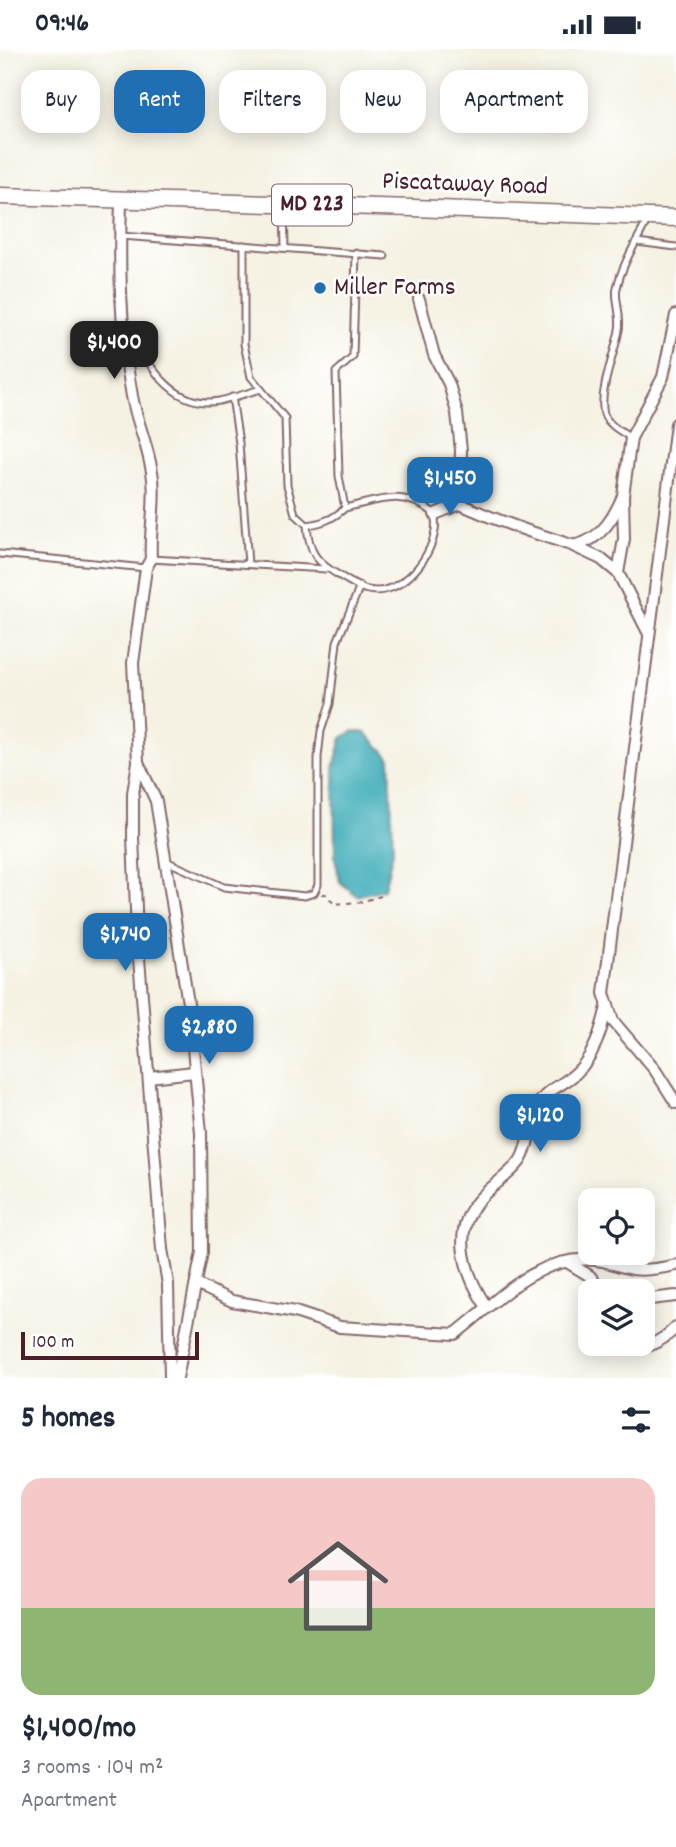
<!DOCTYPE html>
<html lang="en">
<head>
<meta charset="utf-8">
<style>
	body { margin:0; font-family:Dekko,sans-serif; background:#f2f2f3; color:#1f2937; height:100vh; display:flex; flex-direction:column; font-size:26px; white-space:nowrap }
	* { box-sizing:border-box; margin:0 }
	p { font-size:23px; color:#747a83 }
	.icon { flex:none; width:38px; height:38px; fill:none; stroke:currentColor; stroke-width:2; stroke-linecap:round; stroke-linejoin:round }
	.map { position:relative; height:1329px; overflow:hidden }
	.sheet { display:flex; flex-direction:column; background:#fff; flex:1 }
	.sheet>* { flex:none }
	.banner { position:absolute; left:21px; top:21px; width:635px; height:63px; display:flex; gap:14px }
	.controls { position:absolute; left:578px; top:1139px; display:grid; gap:14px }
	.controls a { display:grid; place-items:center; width:77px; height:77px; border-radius:14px; background:#fff; box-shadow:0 4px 18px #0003; font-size:35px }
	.scale { position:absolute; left:21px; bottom:18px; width:178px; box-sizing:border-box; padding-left:7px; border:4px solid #4a1f2b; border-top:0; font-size:19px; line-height:24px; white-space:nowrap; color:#4a1f2b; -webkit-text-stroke:5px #fff; paint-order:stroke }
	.price { position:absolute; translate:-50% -60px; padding:0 16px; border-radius:14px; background:#1f6fb2; color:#fff; font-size:23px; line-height:46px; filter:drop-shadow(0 2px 4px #0008) }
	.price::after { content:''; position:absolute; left:50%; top:42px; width:21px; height:16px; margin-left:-10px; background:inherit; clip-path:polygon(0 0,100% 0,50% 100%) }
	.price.selected { background:#222; color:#fff }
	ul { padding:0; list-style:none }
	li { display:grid; align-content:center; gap:14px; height:371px; padding:0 21px }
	li span { display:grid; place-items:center; height:217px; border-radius:21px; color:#555 }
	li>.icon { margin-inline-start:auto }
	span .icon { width:126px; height:126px; fill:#fffc; stroke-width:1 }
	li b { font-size:30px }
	h2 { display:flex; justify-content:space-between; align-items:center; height:84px; padding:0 21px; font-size:30px }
	.tag { padding:0 24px; border-radius:21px; background:#fff; box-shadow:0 4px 18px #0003; font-size:24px; line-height:63px }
	.tag.selected { background:#1f6fb2; color:#fff }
	.status { display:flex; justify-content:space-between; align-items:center; height:49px; padding:0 35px; background:#fff; direction:ltr }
	.status svg { height:19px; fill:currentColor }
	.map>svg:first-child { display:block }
</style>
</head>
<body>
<div class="status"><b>09:46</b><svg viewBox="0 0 49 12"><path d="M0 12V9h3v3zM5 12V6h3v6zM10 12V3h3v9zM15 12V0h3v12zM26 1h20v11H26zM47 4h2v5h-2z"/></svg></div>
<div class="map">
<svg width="676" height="1329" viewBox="0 0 676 1329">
	<rect width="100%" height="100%" fill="#fff"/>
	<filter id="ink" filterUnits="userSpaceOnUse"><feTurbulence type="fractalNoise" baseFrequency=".0143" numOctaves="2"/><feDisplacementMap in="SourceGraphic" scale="14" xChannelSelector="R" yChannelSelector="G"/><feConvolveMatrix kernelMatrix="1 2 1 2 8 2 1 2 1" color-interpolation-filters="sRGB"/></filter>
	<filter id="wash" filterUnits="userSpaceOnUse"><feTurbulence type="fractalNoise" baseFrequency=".00686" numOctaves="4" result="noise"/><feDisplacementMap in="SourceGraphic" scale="28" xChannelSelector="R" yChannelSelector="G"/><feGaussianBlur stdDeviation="1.57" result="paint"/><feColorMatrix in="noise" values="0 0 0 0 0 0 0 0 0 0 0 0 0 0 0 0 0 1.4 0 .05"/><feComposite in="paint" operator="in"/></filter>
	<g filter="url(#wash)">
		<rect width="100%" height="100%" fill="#f5f2e3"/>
		<polygon fill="#3babb7" stroke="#426571" stroke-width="2" points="354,682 366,684 390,709 393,802 384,840 357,847 340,833 335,809 334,719 342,689"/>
	</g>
	<g filter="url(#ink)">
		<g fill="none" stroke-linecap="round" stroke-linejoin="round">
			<g stroke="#86696b" stroke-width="9">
				<g id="lane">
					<polyline points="284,157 285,199"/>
					<polyline points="121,187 385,207"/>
					<polyline points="637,193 676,198"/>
					<path d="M244,196V295L251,328L285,369L287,436L295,465L307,476C323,474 333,470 345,459"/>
					<path d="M126,274C145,310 170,361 219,352C233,349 247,344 261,340"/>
					<polyline points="232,348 239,394 248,515"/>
					<path d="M631,389C622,383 608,376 604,365C598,344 615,304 619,281C622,267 614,249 617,239C622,215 637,192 648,170"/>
					<path d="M307,476C309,504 316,513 340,527C347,531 356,537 364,540C398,551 430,512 435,482C436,477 435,470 435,465C404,439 379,451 345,459L339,427L336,323L353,308L356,204"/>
					<polyline points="0,505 146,519"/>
					<polyline points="151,510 326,520"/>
					<polyline points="166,812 224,838 305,847 314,844 318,836 318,708 321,682 330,655 337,593 360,537"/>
				</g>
			</g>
			<g stroke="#86696b" stroke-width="14">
				<g id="street">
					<path d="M121,150C119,216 120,282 132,347C137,375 150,401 153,430C156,457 149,483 151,510L146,519L133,614L138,713L133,744V788L137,884L162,1200L168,1235L170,1329"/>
					<path d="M419,250L434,306L449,335L457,364L461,401L460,455C491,469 523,481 556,491C563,493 570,497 576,496C601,491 614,468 623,447"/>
					<polyline points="676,375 604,944 613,972 655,1021 676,1054"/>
					<polyline points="435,465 460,455"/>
					<polyline points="573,497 601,510 618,524"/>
					<polyline points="649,585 618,524 624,490 623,447 631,389 663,328 676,266"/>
					<polyline points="138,713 156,752 190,967 201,1084 202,1203 177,1329"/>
					<polyline points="149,1028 194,1023"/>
					<polyline points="567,1213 590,1227 602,1242"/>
					<path d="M196,1235L232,1252L295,1263L340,1278L455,1285C497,1253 536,1205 596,1211C608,1212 620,1218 633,1220C646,1222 663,1219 676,1216"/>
					<polyline points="642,1251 676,1247"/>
					<path d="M486,1257C466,1227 451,1185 477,1153C490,1137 508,1128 520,1112C531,1095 528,1072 538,1056C546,1041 563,1036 575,1025C594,1008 601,982 607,958"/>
					<path d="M621,1295C639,1306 663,1292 676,1278"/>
				</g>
			</g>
			<g stroke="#86696b" stroke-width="19">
				<polyline id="primary" points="0,147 413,159 676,169"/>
			</g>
			<polyline stroke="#86696b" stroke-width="2" stroke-dasharray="5 5" stroke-linecap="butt" points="322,845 326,845 334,855 360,853 381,847"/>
			<use href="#lane" stroke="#fff" stroke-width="5"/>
			<use href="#street" stroke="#fff" stroke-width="10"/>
			<use href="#primary" stroke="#fff" stroke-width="16"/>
		</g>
	</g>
	<circle fill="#1f6fb2" stroke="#fff" stroke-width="2.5" cx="320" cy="239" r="7"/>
	<g text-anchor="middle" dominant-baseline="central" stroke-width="5" stroke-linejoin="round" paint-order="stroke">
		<rect fill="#fff" stroke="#80626b" stroke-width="2" x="272" y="135.5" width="80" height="41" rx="5"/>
		<g font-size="24" font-weight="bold" fill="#4a1f2b">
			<text x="312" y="156">MD 223</text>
		</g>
		<g font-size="26" fill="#4a1f2b" stroke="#fff">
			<text transform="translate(465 136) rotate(2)">Piscataway Road</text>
		</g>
		<g font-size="26" fill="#4a1f2b" stroke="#fff" text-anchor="start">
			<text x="334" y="239">Miller Farms</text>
		</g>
	</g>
</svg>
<div class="controls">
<a><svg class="icon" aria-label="locate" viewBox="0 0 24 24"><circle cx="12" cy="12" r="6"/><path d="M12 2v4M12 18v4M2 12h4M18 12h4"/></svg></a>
<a><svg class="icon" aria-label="layers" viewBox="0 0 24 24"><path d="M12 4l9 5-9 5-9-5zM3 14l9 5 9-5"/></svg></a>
</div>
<div class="scale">100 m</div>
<b class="price selected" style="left:114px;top:332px">$1,400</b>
<b class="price" style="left:450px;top:468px">$1,450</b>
<b class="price" style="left:125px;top:924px">$1,740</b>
<b class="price" style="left:209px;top:1017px">$2,880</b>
<b class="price" style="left:540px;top:1105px">$1,120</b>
<div class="banner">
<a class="tag">Buy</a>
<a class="tag selected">Rent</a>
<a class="tag">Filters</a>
<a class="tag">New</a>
<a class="tag">Apartment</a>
</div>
</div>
<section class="sheet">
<h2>5 homes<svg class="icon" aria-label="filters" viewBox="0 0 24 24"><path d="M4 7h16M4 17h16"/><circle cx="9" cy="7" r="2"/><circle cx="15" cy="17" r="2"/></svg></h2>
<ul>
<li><span style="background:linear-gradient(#f6c9c9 60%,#8fb573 0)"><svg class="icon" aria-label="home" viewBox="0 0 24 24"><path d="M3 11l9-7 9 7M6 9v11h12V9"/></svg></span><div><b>$1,400/mo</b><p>3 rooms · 104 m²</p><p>Apartment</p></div></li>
</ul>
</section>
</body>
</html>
